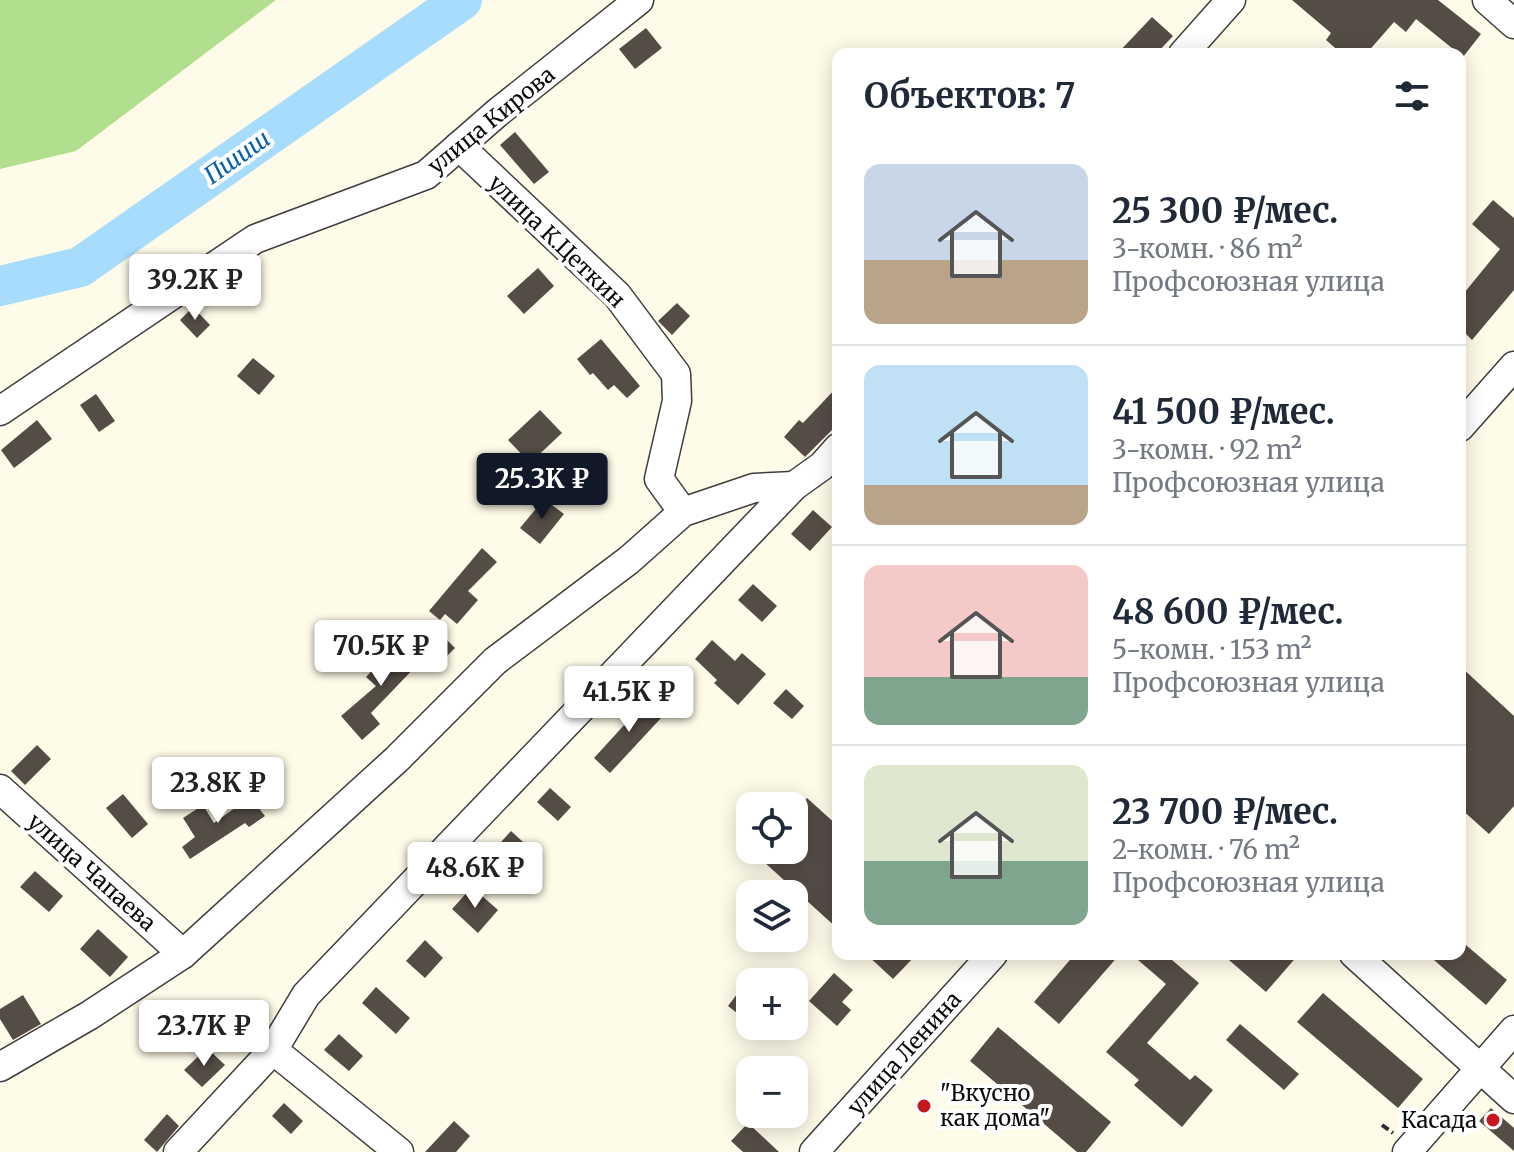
<!DOCTYPE html>
<html lang="ru">
<head>
<meta charset="utf-8">
<style>
	body { margin:0; font-family:Merriweather,serif; background:#f2f2f3; color:#1f2937; height:100vh; display:flex; flex-direction:column; font-size:30px; white-space:nowrap }
	* { box-sizing:border-box; margin:0 }
	p { font-size:26px; color:#747a83 }
	.icon { flex:none; width:44px; height:44px; fill:none; stroke:currentColor; stroke-width:2; stroke-linecap:round; stroke-linejoin:round }
	.map { position:relative; flex:1; overflow:hidden }
	.drawer { position:absolute; left:832px; top:48px; width:634px; height:912px; display:flex; flex-direction:column; background:#fff; border-radius:16px; box-shadow:0 4px 20px #0003 }
	.drawer>* { flex:none }
	.tools { position:absolute; left:736px; top:792px; display:grid; gap:16px }
	.tools a { display:grid; place-items:center; width:72px; height:72px; border-radius:16px; background:#fff; box-shadow:0 4px 20px #0003; font-size:40px }
	.price { position:absolute; translate:-50% -68px; padding:0 18px; border-radius:8px; background:#fff; color:#222; font-size:26px; line-height:52px; filter:drop-shadow(0 2px 4px #0008) }
	.price::after { content:''; position:absolute; left:50%; top:48px; width:24px; height:18px; margin-left:-12px; background:inherit; clip-path:polygon(0 0,100% 0,50% 100%) }
	.price.active { background:#111827; color:#fff }
	ul { padding:0; list-style:none }
	li { display:flex; align-items:center; gap:24px; height:200px; padding:0 32px }
	li+li { border-top:2px solid #e0e1e3 }
	li span { display:grid; place-items:center; flex:none; width:224px; height:160px; border-radius:16px; color:#555 }
	li>.icon { margin-inline-start:auto }
	span .icon { width:96px; height:96px; fill:#fffc; stroke-width:1 }
	li b { font-size:34px }
	h2 { display:flex; justify-content:space-between; align-items:center; height:96px; padding:0 32px; font-size:34px }
	.map>svg:first-child { display:block }
</style>
</head>
<body>
<div class="map">
<svg width="1514" height="1152" viewBox="0 0 1514 1152">
	<rect width="100%" height="100%" fill="#fffbe9"/>
	<polygon fill="#b1df8d" points="0,0 276,0 76,151 0,169"/>
	<g fill="none" stroke-linecap="round" stroke-linejoin="round">
		<polyline stroke="#a8dcfc" stroke-width="40" points="0,286 80,267 462,0"/>
	</g>
	<g fill="#554c46">
		<polygon points="1292,0 1438,0 1481,34 1463,57 1416,19 1406,32 1394,22 1366,54 1342,54 1326,40 1331,33"/>
		<polygon points="1152,17 1173,36 1156,54 1117,54"/>
		<polygon points="646,28 662,48 635,69 619,49"/>
		<polygon points="515,132 549,172 534,184 500,145"/>
		<polygon points="1493,200 1514,218 1514,290 1472,340 1460,328 1460,298 1500,249 1472,224"/>
		<polygon points="538,268 554,286 524,314 507,296"/>
		<polygon points="677,303 690,316 672,335 658,321"/>
		<polygon points="193,307 210,325 197,338 180,320"/>
		<polygon points="601,339 640,386 627,398 614,385 608,390 593,373 590,375 577,359"/>
		<polygon points="253,358 275,376 259,395 237,376"/>
		<polygon points="838,386 838,424 805,457 784,437 799,420 803,423"/>
		<polygon points="96,394 115,421 99,432 80,405"/>
		<polygon points="540,410 562,433 530,463 508,440"/>
		<polygon points="37,420 52,439 14,468 1,450"/>
		<polygon points="544,499 564,514 540,544 520,528"/>
		<polygon points="813,510 832,527 810,551 791,534"/>
		<polygon points="482,548 497,562 468,591 478,600 457,624 445,614 440,620 429,611"/>
		<polygon points="753,584 777,606 762,622 738,600"/>
		<polygon points="440,633 455,648 441,662 426,646"/>
		<polygon points="402,640 422,660 371,713 380,724 362,740 341,716 376,686 366,677"/>
		<polygon points="712,640 735,661 742,653 766,674 738,705 714,683 717,680 695,659"/>
		<polygon points="1460,666 1514,716 1514,806 1489,834 1460,808"/>
		<polygon points="786,689 804,706 792,719 773,703"/>
		<polygon points="639,696 662,717 610,773 594,758 626,723 620,717"/>
		<polygon points="37,745 51,759 25,785 11,771"/>
		<polygon points="550,788 571,807 558,821 537,802"/>
		<polygon points="123,794 148,824 132,838 106,808"/>
		<polygon points="250,797 265,816 249,827 245,823 190,859 182,847 195,837 183,818 203,805 214,823"/>
		<polygon points="807,798 838,826 838,929 764,862 775,850 794,850 794,812"/>
		<polygon points="511,831 533,851 516,870 494,850"/>
		<polygon points="35,871 63,896 49,912 20,887"/>
		<polygon points="472,887 498,910 478,933 452,909"/>
		<polygon points="98,929 128,957 110,977 80,949"/>
		<polygon points="425,940 443,958 425,978 406,961"/>
		<polygon points="1460,940 1507,980 1486,1005 1427,954 1460,954"/>
		<polygon points="866,954 917,954 893,979"/>
		<polygon points="1075,954 1120,954 1059,1024 1034,1002"/>
		<polygon points="1131,954 1165,954 1199,983 1147,1043 1190,1080 1195,1075 1213,1090 1182,1127 1134,1085 1139,1080 1106,1052 1166,984"/>
		<polygon points="1222,954 1299,954 1266,992"/>
		<polygon points="834,973 853,990 842,1002 851,1010 837,1026 809,1001"/>
		<polygon points="750,977 750,1023 728,1006"/>
		<polygon points="376,987 410,1018 396,1034 362,1003"/>
		<polygon points="1323,993 1423,1079 1398,1108 1297,1022"/>
		<polygon points="23,995 41,1024 13,1040 0,1019 0,1009"/>
		<polygon points="1240,1024 1299,1074 1284,1090 1226,1040"/>
		<polygon points="998,1027 1111,1122 1086,1152 1077,1152 970,1061"/>
		<polygon points="339,1034 363,1056 349,1071 324,1050"/>
		<polygon points="207,1048 225,1065 202,1087 184,1070"/>
		<polygon points="284,1103 303,1121 291,1134 272,1116"/>
		<polygon points="1491,1108 1514,1128 1514,1151 1479,1121"/>
		<polygon points="167,1114 179,1126 157,1152 144,1140"/>
		<polygon points="454,1121 470,1136 456,1152 425,1152"/>
		<polygon points="748,1123 779,1152 743,1152 731,1141"/>
	</g>
	<g fill="none" stroke-linecap="round" stroke-linejoin="round">
		<g stroke="#3e3e3e" stroke-width="31">
			<g id="minor">
				<polyline points="1487,0 1514,24"/>
				<polyline points="1183,54 1231,0"/>
				<polyline points="459,146 617,295 676,374 677,401 659,479 683,512"/>
				<polyline points="0,411 255,239 426,175 497,113 639,0"/>
				<polyline points="1460,427 1514,366"/>
				<polyline points="0,789 183,954"/>
				<polyline points="1354,954 1514,1099"/>
				<polyline points="273,1050 399,1152"/>
				<polyline points="0,1067 90,1015 183,954 397,759 495,661 629,560 683,512 754,488 794,486"/>
				<polyline points="178,1152 273,1050 306,995 794,486 822,466 838,448"/>
				<polyline points="814,1152 993,954"/>
				<polyline points="1407,1152 1514,1030"/>
			</g>
		</g>
		<polyline stroke="#2d2d2d" stroke-width="4" stroke-dasharray="8 4" stroke-linecap="butt" points="1382,1125 1393,1133"/>
		<use href="#minor" stroke="#fff" stroke-width="28"/>
	</g>
	<g fill="#c7171e" stroke="#fff" stroke-width="3">
		<circle cx="924" cy="1106" r="8"/>
		<circle cx="1493" cy="1120" r="8"/>
	</g>
	<g text-anchor="middle" dominant-baseline="central" stroke-width="8" stroke-linejoin="round" paint-order="stroke">
		<g font-size="22" fill="#0b0b0b" stroke="#fff">
			<text transform="translate(491 120) rotate(-39)">улица Кирова</text>
			<text transform="translate(557 241) rotate(44)">улица К.Цеткин</text>
			<text transform="translate(92 872) rotate(42)">улица Чапаева</text>
			<text transform="translate(904 1053) rotate(-48)">улица Ленина</text>
		</g>
		<g font-size="22" fill="#0b0b0b" stroke="#fff" text-anchor="start">
			<text x="940" y="1093">"Вкусно<tspan x="940" dy="25">как дома"</tspan></text>
			<text x="1477" y="1120" text-anchor="end">Касада</text>
		</g>
		<g font-size="24" font-style="italic" fill="#0a61a7" stroke="#fff">
			<text transform="translate(237 157) rotate(-35)">Пшиш</text>
		</g>
	</g>
</svg>
<div class="tools">
<a><svg class="icon" aria-label="locate" viewBox="0 0 24 24"><circle cx="12" cy="12" r="6"/><path d="M12 2v4M12 18v4M2 12h4M18 12h4"/></svg></a>
<a><svg class="icon" aria-label="layers" viewBox="0 0 24 24"><path d="M12 4l9 5-9 5-9-5zM3 14l9 5 9-5"/></svg></a>
<a>+</a>
<a>−</a>
</div>
<b class="price" style="left:195px;top:322px">39.2K ₽</b>
<b class="price active" style="left:542px;top:521px">25.3K ₽</b>
<b class="price" style="left:381px;top:688px">70.5K ₽</b>
<b class="price" style="left:629px;top:734px">41.5K ₽</b>
<b class="price" style="left:218px;top:825px">23.8K ₽</b>
<b class="price" style="left:475px;top:910px">48.6K ₽</b>
<b class="price" style="left:204px;top:1068px">23.7K ₽</b>
<section class="drawer">
<h2>Объектов: 7<svg class="icon" aria-label="filters" viewBox="0 0 24 24"><path d="M4 7h16M4 17h16"/><circle cx="9" cy="7" r="2"/><circle cx="15" cy="17" r="2"/></svg></h2>
<ul>
<li><span style="background:linear-gradient(#c9d6e8 60%,#b9a48a 0)"><svg class="icon" aria-label="home" viewBox="0 0 24 24"><path d="M3 11l9-7 9 7M6 9v11h12V9"/></svg></span><div><b>25 300 ₽/мес.</b><p>3-комн. · 86 m²</p><p>Профсоюзная улица</p></div></li>
<li><span style="background:linear-gradient(#bfe0f5 75%,#b9a48a 0)"><svg class="icon" aria-label="home" viewBox="0 0 24 24"><path d="M3 11l9-7 9 7M6 9v11h12V9"/></svg></span><div><b>41 500 ₽/мес.</b><p>3-комн. · 92 m²</p><p>Профсоюзная улица</p></div></li>
<li><span style="background:linear-gradient(#f6c9c9 70%,#7fa58c 0)"><svg class="icon" aria-label="home" viewBox="0 0 24 24"><path d="M3 11l9-7 9 7M6 9v11h12V9"/></svg></span><div><b>48 600 ₽/мес.</b><p>5-комн. · 153 m²</p><p>Профсоюзная улица</p></div></li>
<li><span style="background:linear-gradient(#dfe7d0 60%,#7fa58c 0)"><svg class="icon" aria-label="home" viewBox="0 0 24 24"><path d="M3 11l9-7 9 7M6 9v11h12V9"/></svg></span><div><b>23 700 ₽/мес.</b><p>2-комн. · 76 m²</p><p>Профсоюзная улица</p></div></li>
</ul>
</section>
</div>
</body>
</html>
